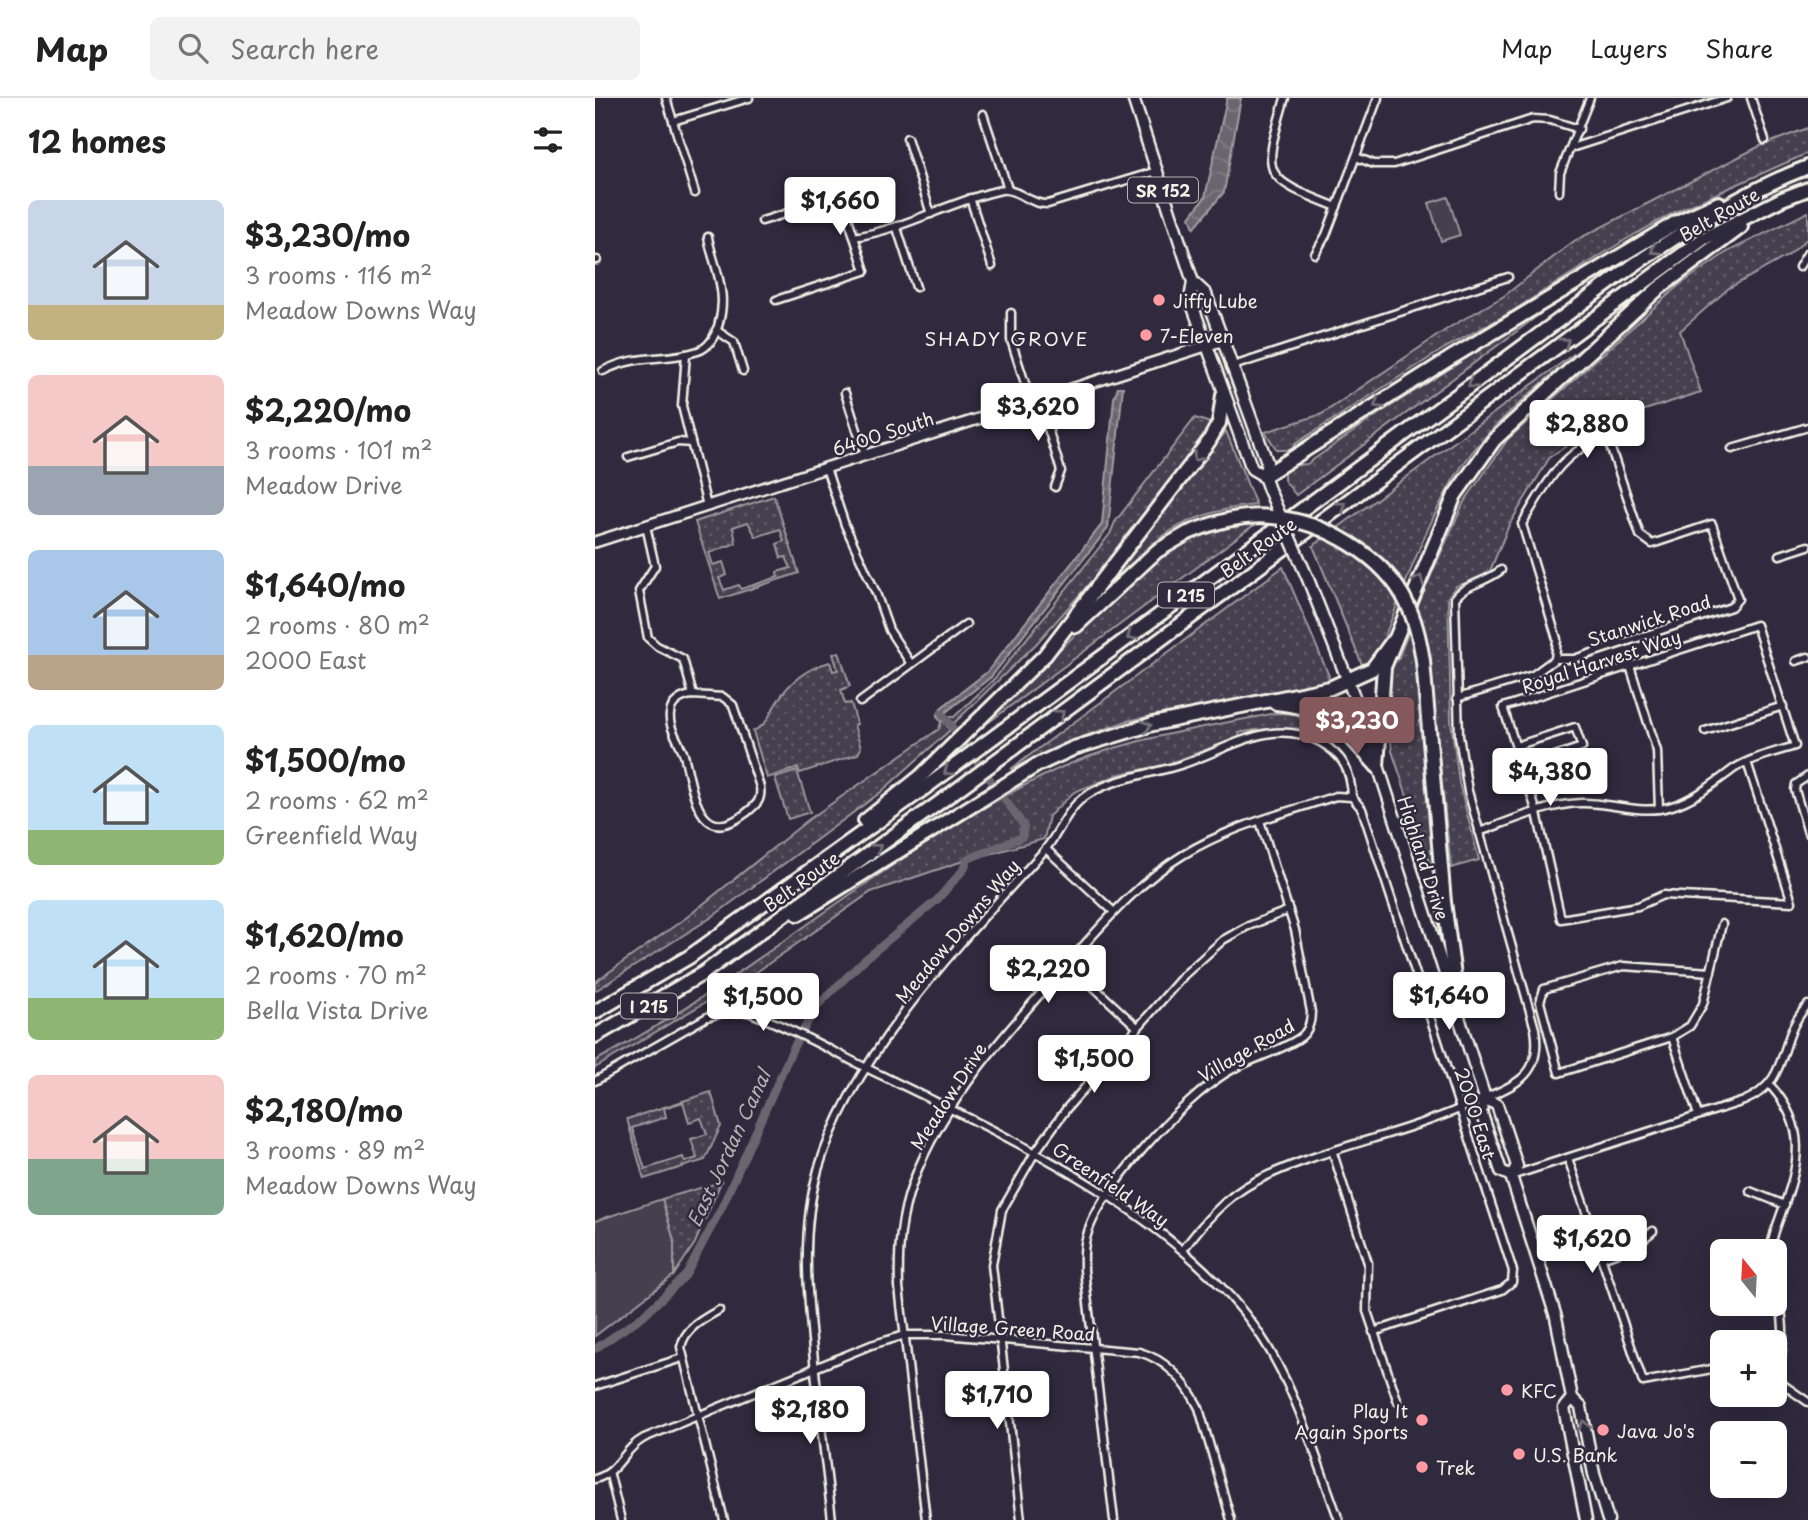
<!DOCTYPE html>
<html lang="en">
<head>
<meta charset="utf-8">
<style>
	body { margin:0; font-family:"Playpen Sans",sans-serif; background:#f2f2f2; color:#222; height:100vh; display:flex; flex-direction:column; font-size:26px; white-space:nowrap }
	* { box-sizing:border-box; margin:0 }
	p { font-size:23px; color:#767676 }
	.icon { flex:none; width:38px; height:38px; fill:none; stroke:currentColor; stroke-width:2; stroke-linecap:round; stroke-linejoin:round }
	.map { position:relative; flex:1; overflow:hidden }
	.panel { display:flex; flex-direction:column; background:#fff; width:595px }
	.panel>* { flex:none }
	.needle { width:46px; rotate:342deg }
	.tools { position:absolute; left:1115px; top:1141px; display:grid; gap:14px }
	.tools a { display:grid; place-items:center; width:77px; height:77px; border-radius:10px; background:#fff; box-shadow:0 7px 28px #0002; font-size:35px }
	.price { position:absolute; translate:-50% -60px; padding:0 16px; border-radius:7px; background:#fff; color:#222; font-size:23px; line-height:46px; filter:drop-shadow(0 2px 4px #0008) }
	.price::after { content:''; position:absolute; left:50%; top:42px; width:21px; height:16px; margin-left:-10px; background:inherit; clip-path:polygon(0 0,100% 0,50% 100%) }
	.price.current { background:#85585c; color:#fff }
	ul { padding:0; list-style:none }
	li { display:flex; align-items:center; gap:21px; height:175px; padding:0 28px }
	li span { display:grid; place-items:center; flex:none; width:196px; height:140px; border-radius:10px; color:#555 }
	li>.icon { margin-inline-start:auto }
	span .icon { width:84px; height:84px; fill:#fffc; stroke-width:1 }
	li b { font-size:30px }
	h2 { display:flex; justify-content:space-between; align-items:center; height:84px; padding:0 28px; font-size:30px }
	header { display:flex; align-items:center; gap:42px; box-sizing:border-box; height:98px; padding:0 35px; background:#fff; border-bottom:2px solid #e0e0e0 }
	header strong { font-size:33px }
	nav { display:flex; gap:38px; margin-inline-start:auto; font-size:24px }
	.search { width:490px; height:63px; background:#f2f2f2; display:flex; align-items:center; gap:18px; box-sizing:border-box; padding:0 24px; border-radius:10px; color:#767676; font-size:26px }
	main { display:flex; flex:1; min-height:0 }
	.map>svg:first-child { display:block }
</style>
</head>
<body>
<header>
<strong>Map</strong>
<div class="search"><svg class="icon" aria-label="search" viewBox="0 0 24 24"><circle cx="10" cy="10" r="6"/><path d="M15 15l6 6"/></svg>Search here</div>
<nav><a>Map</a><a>Layers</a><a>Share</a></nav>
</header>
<main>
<section class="panel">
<h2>12 homes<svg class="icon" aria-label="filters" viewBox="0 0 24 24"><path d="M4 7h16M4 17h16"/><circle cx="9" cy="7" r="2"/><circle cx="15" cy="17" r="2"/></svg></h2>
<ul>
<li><span style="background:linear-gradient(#c9d6e8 75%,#c2b280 0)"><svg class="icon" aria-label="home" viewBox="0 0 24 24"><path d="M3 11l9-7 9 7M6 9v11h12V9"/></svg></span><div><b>$3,230/mo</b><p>3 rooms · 116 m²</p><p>Meadow Downs Way</p></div></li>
<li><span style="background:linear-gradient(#f6c9c9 65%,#9aa5b1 0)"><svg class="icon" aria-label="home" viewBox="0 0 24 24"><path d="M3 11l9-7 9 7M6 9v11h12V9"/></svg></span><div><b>$2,220/mo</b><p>3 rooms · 101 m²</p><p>Meadow Drive</p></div></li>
<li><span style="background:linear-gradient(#a9c7e8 75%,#b9a48a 0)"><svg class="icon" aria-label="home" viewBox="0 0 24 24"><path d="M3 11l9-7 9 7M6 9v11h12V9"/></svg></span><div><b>$1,640/mo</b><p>2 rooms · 80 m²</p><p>2000 East</p></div></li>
<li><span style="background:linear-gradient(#bfe0f5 75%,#8fb573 0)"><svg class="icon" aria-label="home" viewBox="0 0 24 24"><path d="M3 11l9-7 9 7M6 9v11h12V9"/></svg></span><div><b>$1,500/mo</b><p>2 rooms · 62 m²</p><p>Greenfield Way</p></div></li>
<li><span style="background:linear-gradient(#bfe0f5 70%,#8fb573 0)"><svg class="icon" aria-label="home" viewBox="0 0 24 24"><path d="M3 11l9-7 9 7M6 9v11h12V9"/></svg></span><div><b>$1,620/mo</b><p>2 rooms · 70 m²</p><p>Bella Vista Drive</p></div></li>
<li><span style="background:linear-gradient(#f6c9c9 60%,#7fa58c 0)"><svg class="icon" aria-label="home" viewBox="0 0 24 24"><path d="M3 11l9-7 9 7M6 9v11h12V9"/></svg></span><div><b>$2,180/mo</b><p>3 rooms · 89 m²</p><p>Meadow Downs Way</p></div></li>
</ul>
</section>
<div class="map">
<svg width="1213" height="1422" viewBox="0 0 1213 1422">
	<defs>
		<pattern id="green-dots" width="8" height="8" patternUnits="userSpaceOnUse" patternTransform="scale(1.75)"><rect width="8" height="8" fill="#454050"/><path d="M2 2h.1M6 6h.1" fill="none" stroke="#605c69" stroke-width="1.8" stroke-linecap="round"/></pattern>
		<pattern id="water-waves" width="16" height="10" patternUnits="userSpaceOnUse" patternTransform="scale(1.75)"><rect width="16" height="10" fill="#6a6670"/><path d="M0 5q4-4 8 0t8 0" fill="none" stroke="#807c84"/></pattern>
	</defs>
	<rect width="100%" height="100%" fill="#2f2a3d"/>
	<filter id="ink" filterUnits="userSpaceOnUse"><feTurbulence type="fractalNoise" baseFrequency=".0143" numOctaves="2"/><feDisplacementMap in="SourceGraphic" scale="14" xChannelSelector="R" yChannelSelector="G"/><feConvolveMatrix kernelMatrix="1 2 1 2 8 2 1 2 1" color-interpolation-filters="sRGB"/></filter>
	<g filter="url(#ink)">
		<g fill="url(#green-dots)" stroke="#9c989c" stroke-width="2" fill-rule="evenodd">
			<polygon points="1213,30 1213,55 1080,114 1030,142 911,217 850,250 700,346 697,352 682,352 670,334 727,316 855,229 909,198 979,143 1163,49"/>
			<polygon points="1213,114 1213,140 1194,157 1134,190 1085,233 1106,294 1034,317 1022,327 982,341 955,359 914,427 895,473 889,479 861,488 853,499 856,623 864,685 884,762 856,770 833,555 821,510 869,404 913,341 1083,188 1132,154"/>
			<polygon points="976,193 701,397 689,382 689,375 700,367 712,366 779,319"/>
			<path d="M999,241C955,280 901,319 867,368C831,422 808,495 783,555L773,568L768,569L718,448Z"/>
			<polygon points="600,320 618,326 509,469 441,546 357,627 350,619 359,619 401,579 515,436 520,424"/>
			<path d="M631,333L661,407C627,410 592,420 564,441C548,453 535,469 519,480Z"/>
			<path d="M179,398L204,475L125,501L100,424ZM153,424L161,439L185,431L189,443L182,446L186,460L191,459L196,470L182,474L183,479L146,491L144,487L129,492L124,480L132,477L128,464L118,467L114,455L141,445L138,429Z"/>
			<polygon points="664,424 652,432 374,639 567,453 606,429"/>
			<polygon points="688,469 734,578 732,583 532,623 479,642 416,671"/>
			<polygon points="816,528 832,655 841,784 797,653 792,603 796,562 803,561"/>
			<path d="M244,554L255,588L246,592L250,606L256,605L262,626L259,627L266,650L263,656L205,675L203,670L172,680L158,633C174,626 173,618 182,604C194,584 213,570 235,564L238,573L243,572L238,556Z"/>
			<path d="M681,615L706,616L737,629C703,633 678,627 644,635L645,639L570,667L525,676L479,694L454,718L449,741L362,765L276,794L163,873L0,970V963C155,881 289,757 446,679C518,642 602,631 681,615Z"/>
			<polygon points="347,621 355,632 286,694 117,819 0,893 0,884 92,819 213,722 344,631"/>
			<polygon points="202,673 215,714 193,721 180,680"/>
			<path d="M116,994L126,1028L110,1062L49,1081L32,1021ZM88,1004L94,1024L106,1020L112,1036L96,1041L102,1060L90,1064L88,1059L50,1071L37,1030L71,1019L69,1010Z"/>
			<polygon points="126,1084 100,1145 79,1177 79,1143 67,1101"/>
		</g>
		<g fill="#454050" stroke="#9c989c" stroke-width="2">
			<polygon points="853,99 865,137 846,143 834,105"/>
			<polygon points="67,1101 79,1143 79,1177 0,1238 0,1123"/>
		</g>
		<g fill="url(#water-waves)" stroke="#a19ea0" stroke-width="2">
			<polygon points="632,0 646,0 629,94 599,130 595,119 610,99"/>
			<polygon points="523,289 528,289 513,430 396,579 351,614 352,621 346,624 342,618 346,610 392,574 507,426 519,300"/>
		</g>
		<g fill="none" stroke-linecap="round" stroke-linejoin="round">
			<polyline stroke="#6a6670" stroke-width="8" points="0,1251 48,1218 91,1177 126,1111 198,950 222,908 268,863 342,802 369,771 373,761 427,739 429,729 424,721 347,615"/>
			<g stroke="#f4f1e8" stroke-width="11">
				<g id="street">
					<polyline points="71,0 100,95"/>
					<path d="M690,0C667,79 665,79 742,109"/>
					<polyline points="1156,0 1170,42"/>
					<polyline points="388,16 413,91"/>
					<polyline points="78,23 154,0"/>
					<polyline points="312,40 336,116"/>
					<polyline points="976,50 1132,0"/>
					<polyline points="761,59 779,66 799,66 938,21 955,22 984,31"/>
					<polyline points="964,94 965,75 995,0"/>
					<polyline points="375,100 397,168"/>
					<polyline points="167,123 259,94"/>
					<polyline points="302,130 321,189"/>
					<path d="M259,139C311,131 355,103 406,92C423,90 435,107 453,106L562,73"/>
					<polyline points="720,156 731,137 783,0"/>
					<polyline points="0,162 2,162"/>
					<polyline points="1204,169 1213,154"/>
					<polyline points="181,202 270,173 246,98"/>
					<polyline points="416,215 416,242 436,304"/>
					<polyline points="121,232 139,244 148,273"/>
					<polyline points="91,256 87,308 112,408"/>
					<polyline points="635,269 913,179"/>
					<path d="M8,273C42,255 70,264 103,253C124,246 129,210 126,192C124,174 116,157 113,139"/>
					<polyline points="250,295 270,357"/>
					<polyline points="444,301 466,373 460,389"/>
					<polyline points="1137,351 1213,329"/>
					<polyline points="33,359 83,344 96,345"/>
					<polyline points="231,370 250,427 281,495 294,532 316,566"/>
					<polyline points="51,428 60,468 44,493 53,540 62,548 88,561 98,597"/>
					<polyline points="1185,457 1213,448"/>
					<polyline points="1201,563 1213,559"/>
					<polyline points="1035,568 1062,653 1064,711"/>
					<path d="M98,597L128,599L138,607L165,689C167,703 161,707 151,715C103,752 98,691 89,657C85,644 73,630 75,616C76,604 87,598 98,597Z"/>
					<path d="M862,600L938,577L960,561L962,541L927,426C950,388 967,351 1012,339L1045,437L1057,446L1117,426L1143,501L1136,509L979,561H960"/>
					<polyline points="265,604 371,526"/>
					<polyline points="1110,633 1188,608"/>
					<polyline points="921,648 980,629 987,649 927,669"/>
					<polyline points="1213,678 1201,686 1200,692 1213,735"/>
					<polyline points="757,699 767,711 918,1173 917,1184 907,1192 778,1234"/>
					<path d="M884,734C916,723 952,706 986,705C1016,704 1047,718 1077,708C1102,700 1119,685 1140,670C1158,659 1181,654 1200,648L1161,527L908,609L942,715L966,821L1043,808L1068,797L1197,804L1152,664"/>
					<polyline points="451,751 519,814"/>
					<polyline points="473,865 542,929"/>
					<polyline points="1116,874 1028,868 949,891 945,904 964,975 1077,939 1095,928 1108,906 1127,826"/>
					<polyline points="1077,939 1103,1017"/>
					<path d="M0,983L112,919L131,914H153C200,931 243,957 288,978C413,1039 580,1115 662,1232C701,1289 720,1358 744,1422"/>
					<path d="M1175,987C1213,1029 1205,1065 1186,1116C1182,1128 1176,1140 1176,1153"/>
					<polyline points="738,1055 773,1165 772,1213 803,1304"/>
					<polyline points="973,1060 1048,1284 1127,1269"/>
					<path d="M916,1078L1149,1003C1198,982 1181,940 1213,907"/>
					<polyline points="1155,1093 1190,1107"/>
					<path d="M588,1152C608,1125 630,1099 661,1083C728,1049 810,1037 880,1004C896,997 914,991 927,980C942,967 943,949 940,931L873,693L864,638L860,500C870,486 892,484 906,472"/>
					<polyline points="1006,1160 1040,1148 1058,1133"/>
					<path d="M1180,1176C1187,1216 1194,1240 1180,1279"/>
					<path d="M124,1212C108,1221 90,1230 86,1249L129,1422"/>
					<polyline points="1180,1281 1213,1304"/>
					<polyline points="0,1288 87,1260"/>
					<polyline points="15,1377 26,1422"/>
					<path d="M0,1381C25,1374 27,1352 49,1340L276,1247L310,1237H350L544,1254C573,1262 591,1284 604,1310L636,1422"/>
					<path d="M237,1422C231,1366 223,1309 218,1252C212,1192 206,1132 223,1072C257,956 368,842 448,754C463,738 471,712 489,699C516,680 554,677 585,667C634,652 674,618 725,644C748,657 756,673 757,699"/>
					<path d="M331,1422L304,1189C303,1153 305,1119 318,1084C347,1004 416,928 473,865C508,826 543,784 588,757C635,728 690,715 741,698L757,699"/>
					<polyline points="426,1422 397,1167 407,1112 441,1053 472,1010 589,877 628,842 651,829 694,812"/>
					<path d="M519,1422L489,1172C489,1162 488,1151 491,1141C502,1092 589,1001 631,975C654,961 681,955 703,941C713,935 716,925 716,914L700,832L665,723"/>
				</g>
			</g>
			<g stroke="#f4f1e8" stroke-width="14">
				<polyline id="secondary" points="0,444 626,243"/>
			</g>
			<g stroke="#f4f1e8" stroke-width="15">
				<g id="primary">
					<polyline points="538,0 598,184 595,201 657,371 669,378"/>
					<polyline points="598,184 611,196 672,364 669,378 674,392"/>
					<polyline points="713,481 769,624 890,1000 886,1014 906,1073 916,1078"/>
					<polyline points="890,1000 902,1007 922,1068 916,1078 961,1219 977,1300 986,1309 999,1376 1013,1422"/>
					<polyline points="977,1300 969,1310 991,1422"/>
				</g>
			</g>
			<g stroke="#f4f1e8" stroke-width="18">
				<g id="highway">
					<polyline points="669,378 854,261 1082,124 1124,105"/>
					<polyline points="481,528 562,453 593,435"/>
					<polyline points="828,563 849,804 864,915"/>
					<path d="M681,605C738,611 745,629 782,668"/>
					<polyline points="782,668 789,569 860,397 899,342 1064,190 1146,129"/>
					<polyline points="270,723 325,679 450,557 614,343 624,325 628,297"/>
					<polyline points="203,816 442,667 479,650 558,626 735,590 777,571 797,544"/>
					<path d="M0,914L94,859L331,689L1036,169C1092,131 1150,93 1213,69"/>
					<polyline points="0,938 107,876 348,702 1108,141 1187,101 1213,91"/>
				</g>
			</g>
			<use href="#street" stroke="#2f2a3d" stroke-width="6"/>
			<use href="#secondary" stroke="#2f2a3d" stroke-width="9"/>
			<use href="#primary" stroke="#2f2a3d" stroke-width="10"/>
			<use href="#highway" stroke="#2f2a3d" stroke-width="12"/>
			<g stroke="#f4f1e8" stroke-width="15" stroke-linecap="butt">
				<polyline id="primary-bridge" points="674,392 713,481"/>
			</g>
			<g stroke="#f4f1e8" stroke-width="18" stroke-linecap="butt">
				<path id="highway-bridge" d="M593,435C620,424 647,416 677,419C728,423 790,458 812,506C821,523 825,543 828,563"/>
			</g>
			<use href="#primary-bridge" stroke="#2f2a3d" stroke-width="10"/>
			<use href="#highway-bridge" stroke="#2f2a3d" stroke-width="12"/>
		</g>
		<defs><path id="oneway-chevron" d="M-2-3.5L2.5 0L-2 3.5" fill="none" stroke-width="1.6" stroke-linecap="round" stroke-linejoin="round" transform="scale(1.75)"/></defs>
		<g stroke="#747079">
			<use href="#oneway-chevron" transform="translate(1060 152) rotate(146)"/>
			<use href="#oneway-chevron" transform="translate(970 244) rotate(-36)"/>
			<use href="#oneway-chevron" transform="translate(877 286) rotate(144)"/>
			<use href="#oneway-chevron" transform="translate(783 306) rotate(148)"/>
			<use href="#oneway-chevron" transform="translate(602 359) rotate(127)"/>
			<use href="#oneway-chevron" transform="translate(747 408) rotate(-36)"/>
			<use href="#oneway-chevron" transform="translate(824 482) rotate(-67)"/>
			<use href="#oneway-chevron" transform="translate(536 538) rotate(144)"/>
			<use href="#oneway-chevron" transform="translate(465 616) rotate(-36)"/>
			<use href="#oneway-chevron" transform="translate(552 628) rotate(-15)"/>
			<use href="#oneway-chevron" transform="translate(353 673) rotate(144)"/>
			<use href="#oneway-chevron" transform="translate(282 750) rotate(-36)"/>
			<use href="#oneway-chevron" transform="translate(989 1327) rotate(-100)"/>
		</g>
	</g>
	<g fill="#ff9aa2" stroke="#2f2a3d" stroke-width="2.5">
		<circle cx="564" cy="202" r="7"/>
		<circle cx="551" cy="237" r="7"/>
		<circle cx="912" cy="1292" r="7"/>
		<circle cx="827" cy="1322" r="7"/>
		<circle cx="1008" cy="1332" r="7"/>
		<circle cx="924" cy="1356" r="7"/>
		<circle cx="827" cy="1369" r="7"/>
	</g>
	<g text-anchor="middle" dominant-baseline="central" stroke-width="5" stroke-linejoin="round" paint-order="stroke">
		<g fill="#2f2a3d" stroke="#b9b5b5" stroke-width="2">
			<rect x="533" y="79.5" width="70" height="25" rx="5"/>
			<rect x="563" y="484.5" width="56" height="25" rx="5"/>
			<rect x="26" y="895.5" width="56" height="25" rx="5"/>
		</g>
		<g font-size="16" font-weight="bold" fill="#f4f1e8">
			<text x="568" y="92">SR 152</text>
			<text x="591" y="497">I 215</text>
			<text x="54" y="908">I 215</text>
		</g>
		<g font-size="18" fill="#f4f1e8" stroke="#2f2a3d">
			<text transform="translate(1124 116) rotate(-30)">Belt Route</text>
			<text transform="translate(288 335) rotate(-18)">6400 South</text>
			<text transform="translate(663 449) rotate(-36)">Belt Route</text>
			<text transform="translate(1054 522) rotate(-18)">Stanwick Road</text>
			<text transform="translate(1006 563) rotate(-18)">Royal Harvest Way</text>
			<text transform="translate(829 760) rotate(72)">Highland Drive</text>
			<text transform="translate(206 783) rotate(-36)">Belt Route</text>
			<text transform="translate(362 833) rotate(-50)">Meadow Downs Way</text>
			<text transform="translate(651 952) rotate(-30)">Village Road</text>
			<text transform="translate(353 998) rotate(-57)">Meadow Drive</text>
			<text transform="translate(881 1015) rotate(72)">2000 East</text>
			<text transform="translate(516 1086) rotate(34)">Greenfield Way</text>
			<text transform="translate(418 1230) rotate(4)">Village Green Road</text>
		</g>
		<g font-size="18" fill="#f4f1e8" stroke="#2f2a3d" text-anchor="start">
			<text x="578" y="202">Jiffy Lube</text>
			<text x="565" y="237">7-Eleven</text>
			<text x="926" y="1292">KFC</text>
			<text x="813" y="1312" text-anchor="end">Play It<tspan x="813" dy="21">Again Sports</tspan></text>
			<text x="1022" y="1332">Java Jo's</text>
			<text x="938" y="1356">U.S. Bank</text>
			<text x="841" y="1369">Trek</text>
		</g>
		<g font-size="19" letter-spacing="2" fill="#f4f1e8" stroke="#2f2a3d">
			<text x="412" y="240">SHADY GROVE</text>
		</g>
		<g font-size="19" font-style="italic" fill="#b6b2b2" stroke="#2f2a3d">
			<text transform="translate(133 1050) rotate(-65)">East Jordan Canal</text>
		</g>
	</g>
</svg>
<div class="tools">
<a><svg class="needle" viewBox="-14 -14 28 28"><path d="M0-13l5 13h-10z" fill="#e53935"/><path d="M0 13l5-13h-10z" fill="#767676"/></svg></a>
<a>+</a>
<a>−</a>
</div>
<b class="price" style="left:245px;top:139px">$1,660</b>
<b class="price" style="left:443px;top:345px">$3,620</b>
<b class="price" style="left:992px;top:362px">$2,880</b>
<b class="price current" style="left:762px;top:659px">$3,230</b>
<b class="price" style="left:955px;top:710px">$4,380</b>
<b class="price" style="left:453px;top:907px">$2,220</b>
<b class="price" style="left:854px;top:934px">$1,640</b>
<b class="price" style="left:168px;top:935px">$1,500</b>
<b class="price" style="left:499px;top:997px">$1,500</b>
<b class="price" style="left:997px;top:1177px">$1,620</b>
<b class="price" style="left:402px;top:1333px">$1,710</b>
<b class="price" style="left:215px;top:1348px">$2,180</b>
</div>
</main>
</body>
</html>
